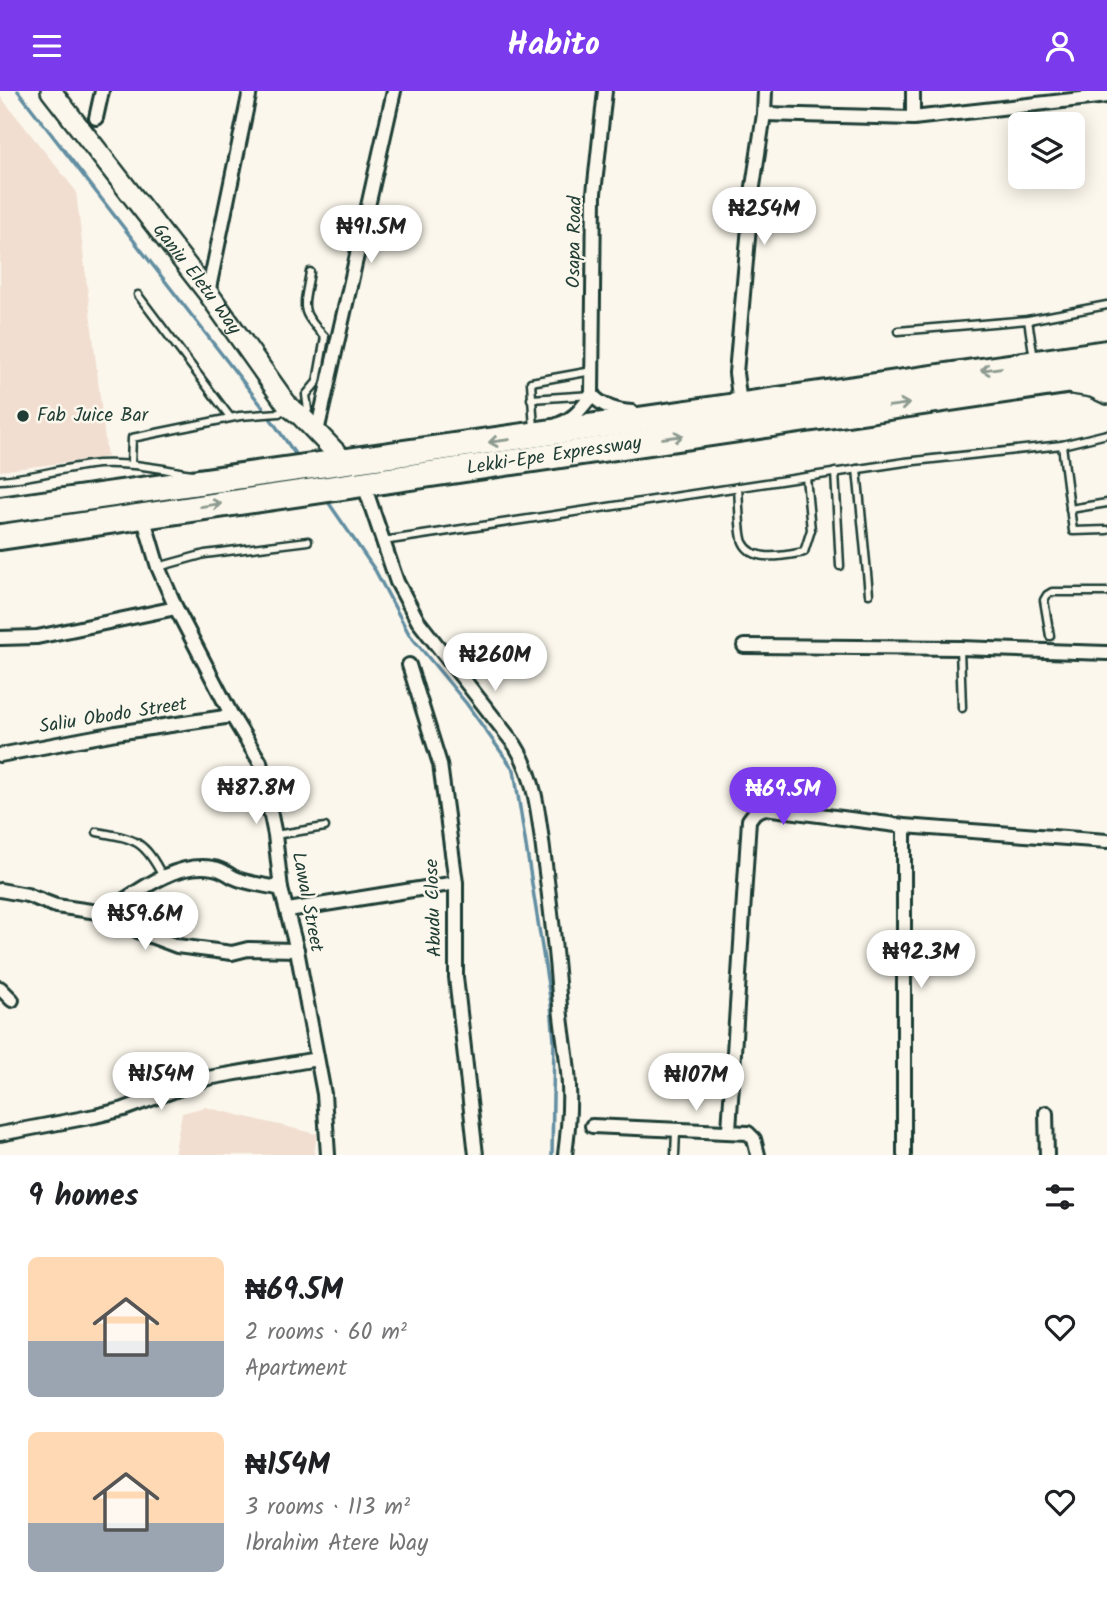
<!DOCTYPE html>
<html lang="en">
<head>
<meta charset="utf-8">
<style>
	body { margin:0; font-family:Kalam,sans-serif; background:#f2f2f2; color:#202124; height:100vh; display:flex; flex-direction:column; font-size:26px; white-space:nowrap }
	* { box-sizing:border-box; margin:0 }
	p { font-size:23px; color:#757577 }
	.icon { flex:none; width:38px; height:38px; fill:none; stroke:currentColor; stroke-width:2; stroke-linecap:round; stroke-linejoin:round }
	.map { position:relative; height:1064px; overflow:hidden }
	.side { display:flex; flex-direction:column; background:#fff; flex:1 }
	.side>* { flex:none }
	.tools { position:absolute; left:1008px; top:21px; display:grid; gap:14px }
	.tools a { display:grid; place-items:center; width:77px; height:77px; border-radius:10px; background:#fff; box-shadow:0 4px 18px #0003; font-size:35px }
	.price { position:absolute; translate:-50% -60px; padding:0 16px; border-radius:24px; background:#fff; color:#222; font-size:23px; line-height:46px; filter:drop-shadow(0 2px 4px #0008) }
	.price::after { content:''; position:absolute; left:50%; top:42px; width:21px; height:16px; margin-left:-10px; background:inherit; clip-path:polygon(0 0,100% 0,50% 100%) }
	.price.active { background:#7c3aed; color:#fff }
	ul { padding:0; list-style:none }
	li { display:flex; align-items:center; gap:21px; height:175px; padding:0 28px }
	li span { display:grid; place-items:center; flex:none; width:196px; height:140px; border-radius:10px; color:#555 }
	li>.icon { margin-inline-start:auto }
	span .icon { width:84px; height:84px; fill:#fffc; stroke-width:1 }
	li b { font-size:30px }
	h2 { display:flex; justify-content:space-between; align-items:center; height:84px; padding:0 28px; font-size:30px }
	header { display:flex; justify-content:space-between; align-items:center; height:91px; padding:0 28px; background:#7c3aed; color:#fff; font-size:32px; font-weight:700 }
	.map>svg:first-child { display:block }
</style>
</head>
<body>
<header><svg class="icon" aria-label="menu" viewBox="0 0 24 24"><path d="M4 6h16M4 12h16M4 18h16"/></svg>Habito<svg class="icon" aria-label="person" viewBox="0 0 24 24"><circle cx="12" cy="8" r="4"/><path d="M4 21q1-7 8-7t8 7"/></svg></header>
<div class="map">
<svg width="1107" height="1064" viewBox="0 0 1107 1064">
	<rect width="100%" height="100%" fill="#fbf7ec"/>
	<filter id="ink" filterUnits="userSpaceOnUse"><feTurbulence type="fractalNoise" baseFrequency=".0143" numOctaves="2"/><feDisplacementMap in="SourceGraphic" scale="14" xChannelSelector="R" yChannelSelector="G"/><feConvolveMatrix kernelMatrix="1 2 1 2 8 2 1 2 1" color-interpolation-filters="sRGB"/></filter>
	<g filter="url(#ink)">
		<g fill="#f1ded1">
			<polygon points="0,5 76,100 107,366 0,380"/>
			<polygon points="205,1016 317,1043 314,1064 174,1064 182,1022"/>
		</g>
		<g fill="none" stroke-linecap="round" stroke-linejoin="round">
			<g stroke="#628ea2" stroke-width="3.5">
				<polyline points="18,0 261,314 298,367"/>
				<polyline points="326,408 375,479 409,543 466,612 514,679 551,913 554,950 552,1064"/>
			</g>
			<g stroke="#1f3d34" stroke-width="11">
				<g id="lane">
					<polyline points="138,204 230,326"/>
					<polyline points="1028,229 1034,268"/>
					<polyline points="898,240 1028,229 1107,214"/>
					<polyline points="531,308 592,304"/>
					<path d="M303,324L308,319L306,304L317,291L325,246C298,218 304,218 310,181"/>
					<polyline points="534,338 531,291 592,280"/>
					<polyline points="1062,354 1073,440 1107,439"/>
					<polyline points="131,373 132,347 240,325 279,322 287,316"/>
					<polyline points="857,378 869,503"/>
					<polyline points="835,381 840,475"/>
					<path d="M0,389C33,387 65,376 98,373C130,371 161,378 192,383"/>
					<path d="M738,396C739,408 739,442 743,451C753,473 787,464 804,461L811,439L806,386"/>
					<polyline points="1070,418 1107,412"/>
					<polyline points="383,450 905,371 1062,354 1107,343"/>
					<polyline points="158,476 205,463 308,450"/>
					<polyline points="1050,545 1044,509 1047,504 1052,501 1107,501"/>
					<polyline points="960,557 962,617"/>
					<path d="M97,741C136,748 144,749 163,786"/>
					<polyline points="275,744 325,736"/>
					<polyline points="675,1064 676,1040"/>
				</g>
			</g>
			<g stroke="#1f3d34" stroke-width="18">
				<g id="street">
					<polyline points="764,23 913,27 1107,5"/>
					<polyline points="96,27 102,0"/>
					<polyline points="913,27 913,0"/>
					<polyline points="208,202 250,0"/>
					<polyline points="592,304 594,102 605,0"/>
					<path d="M592,304C603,316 616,320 632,321"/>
					<polyline points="740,313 736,282 752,102 764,23 765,0"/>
					<path d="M559,333C575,328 582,316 592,304"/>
					<polyline points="317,341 394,0"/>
					<path d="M363,391L397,491L418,530L515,654C536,687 539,727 544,766C551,816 556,865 560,915C562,941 568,968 569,995C570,1018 568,1041 565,1064"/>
					<polyline points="143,425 158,476 176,517 232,625 260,671 275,744 281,798 297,859 324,1003 328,1064"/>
					<polyline points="0,547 37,546 176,517"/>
					<polyline points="744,555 960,557 1107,562"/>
					<polyline points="409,574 440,673 456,792 456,886 476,1064"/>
					<polyline points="0,664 116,642 232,625"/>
					<polyline points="904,735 904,1064"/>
					<polyline points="0,799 27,804 56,815 105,822 140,841 177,855 232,862 248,858 297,859"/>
					<polyline points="288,819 456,792"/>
					<path d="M105,822C136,802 174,770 213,777C222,778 226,782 233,786C247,793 266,794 281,798"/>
					<polyline points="0,897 12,909"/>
					<polyline points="1046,1022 1047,1064"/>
					<polyline points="592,1035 748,1042 754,1048 758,1064"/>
					<polyline points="729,1039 749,729 755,721 765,717 904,735 1107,750"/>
					<polyline points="0,1043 95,1025 124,1018 208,987 317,968"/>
				</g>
			</g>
			<g stroke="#1f3d34" stroke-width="24">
				<g id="secondary">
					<path id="s1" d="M51,0L208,202L288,315L301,325L346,372"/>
					<polyline points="1073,293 1092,296 1107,303"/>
				</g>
			</g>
			<g stroke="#1f3d34" stroke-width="30">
				<g id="highway">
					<path d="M0,419C369,370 738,313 1107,262"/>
					<path id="s2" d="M0,446L1107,284"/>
				</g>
			</g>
			<use href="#lane" stroke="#fbf7ec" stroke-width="6"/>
			<use href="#street" stroke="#fbf7ec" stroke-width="12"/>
			<use href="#secondary" stroke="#fbf7ec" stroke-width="19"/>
			<use href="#highway" stroke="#fbf7ec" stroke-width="24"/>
		</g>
		<defs><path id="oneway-shaft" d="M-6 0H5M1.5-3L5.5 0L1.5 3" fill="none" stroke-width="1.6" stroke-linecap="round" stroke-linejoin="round" transform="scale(1.75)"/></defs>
		<g stroke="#8d9a90">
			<use href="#oneway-shaft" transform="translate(991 278) rotate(172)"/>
			<use href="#oneway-shaft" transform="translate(899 314) rotate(-8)"/>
			<use href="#oneway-shaft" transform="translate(673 346) rotate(-8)"/>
			<use href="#oneway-shaft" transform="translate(499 350) rotate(172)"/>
			<use href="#oneway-shaft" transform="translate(211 414) rotate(-9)"/>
		</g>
	</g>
	<circle fill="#1f3d34" stroke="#fbf7ec" stroke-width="2.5" cx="23" cy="325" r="7"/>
	<g text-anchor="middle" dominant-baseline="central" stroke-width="5" stroke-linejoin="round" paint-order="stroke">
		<g font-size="19" fill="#1f3d34" stroke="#fbf7ec">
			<text transform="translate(575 151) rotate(-89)">Osapa Road</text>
			<text stroke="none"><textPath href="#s1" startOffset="238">Ganiu Eletu Way</textPath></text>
			<text stroke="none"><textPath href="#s2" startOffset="560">Lekki-Epe Expressway</textPath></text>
			<text transform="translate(113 625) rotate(-9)">Saliu Obodo Street</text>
			<text transform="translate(307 811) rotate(79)">Lawal Street</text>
			<text transform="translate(434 817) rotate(-92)">Abudu Close</text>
		</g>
		<g font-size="19" fill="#1f3d34" stroke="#fbf7ec" text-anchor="start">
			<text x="37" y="325">Fab Juice Bar</text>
		</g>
	</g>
</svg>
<div class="tools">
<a><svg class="icon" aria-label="layers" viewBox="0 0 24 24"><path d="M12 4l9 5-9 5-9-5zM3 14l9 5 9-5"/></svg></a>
</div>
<b class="price" style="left:764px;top:156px">₦254M</b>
<b class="price" style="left:371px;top:174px">₦91.5M</b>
<b class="price" style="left:495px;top:602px">₦260M</b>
<b class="price" style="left:256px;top:735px">₦87.8M</b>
<b class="price active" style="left:783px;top:736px">₦69.5M</b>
<b class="price" style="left:145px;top:861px">₦59.6M</b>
<b class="price" style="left:921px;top:899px">₦92.3M</b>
<b class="price" style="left:161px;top:1021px">₦154M</b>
<b class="price" style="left:696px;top:1022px">₦107M</b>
</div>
<section class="side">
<h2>9 homes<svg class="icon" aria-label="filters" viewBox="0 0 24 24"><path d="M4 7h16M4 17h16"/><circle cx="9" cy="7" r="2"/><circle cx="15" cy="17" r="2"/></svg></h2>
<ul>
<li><span style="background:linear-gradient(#ffd9b3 60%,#9aa5b1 0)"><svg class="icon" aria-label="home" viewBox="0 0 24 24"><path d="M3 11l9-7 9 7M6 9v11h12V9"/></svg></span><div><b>₦69.5M</b><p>2 rooms · 60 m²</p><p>Apartment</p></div><svg class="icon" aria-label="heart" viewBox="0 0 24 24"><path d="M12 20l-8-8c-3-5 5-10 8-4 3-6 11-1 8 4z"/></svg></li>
<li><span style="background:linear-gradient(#ffd9b3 65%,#9aa5b1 0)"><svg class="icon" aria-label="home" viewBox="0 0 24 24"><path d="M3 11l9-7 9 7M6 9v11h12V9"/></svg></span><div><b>₦154M</b><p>3 rooms · 113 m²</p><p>Ibrahim Atere Way</p></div><svg class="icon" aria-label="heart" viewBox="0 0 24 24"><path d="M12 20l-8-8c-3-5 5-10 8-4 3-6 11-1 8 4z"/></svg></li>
</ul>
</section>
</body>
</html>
